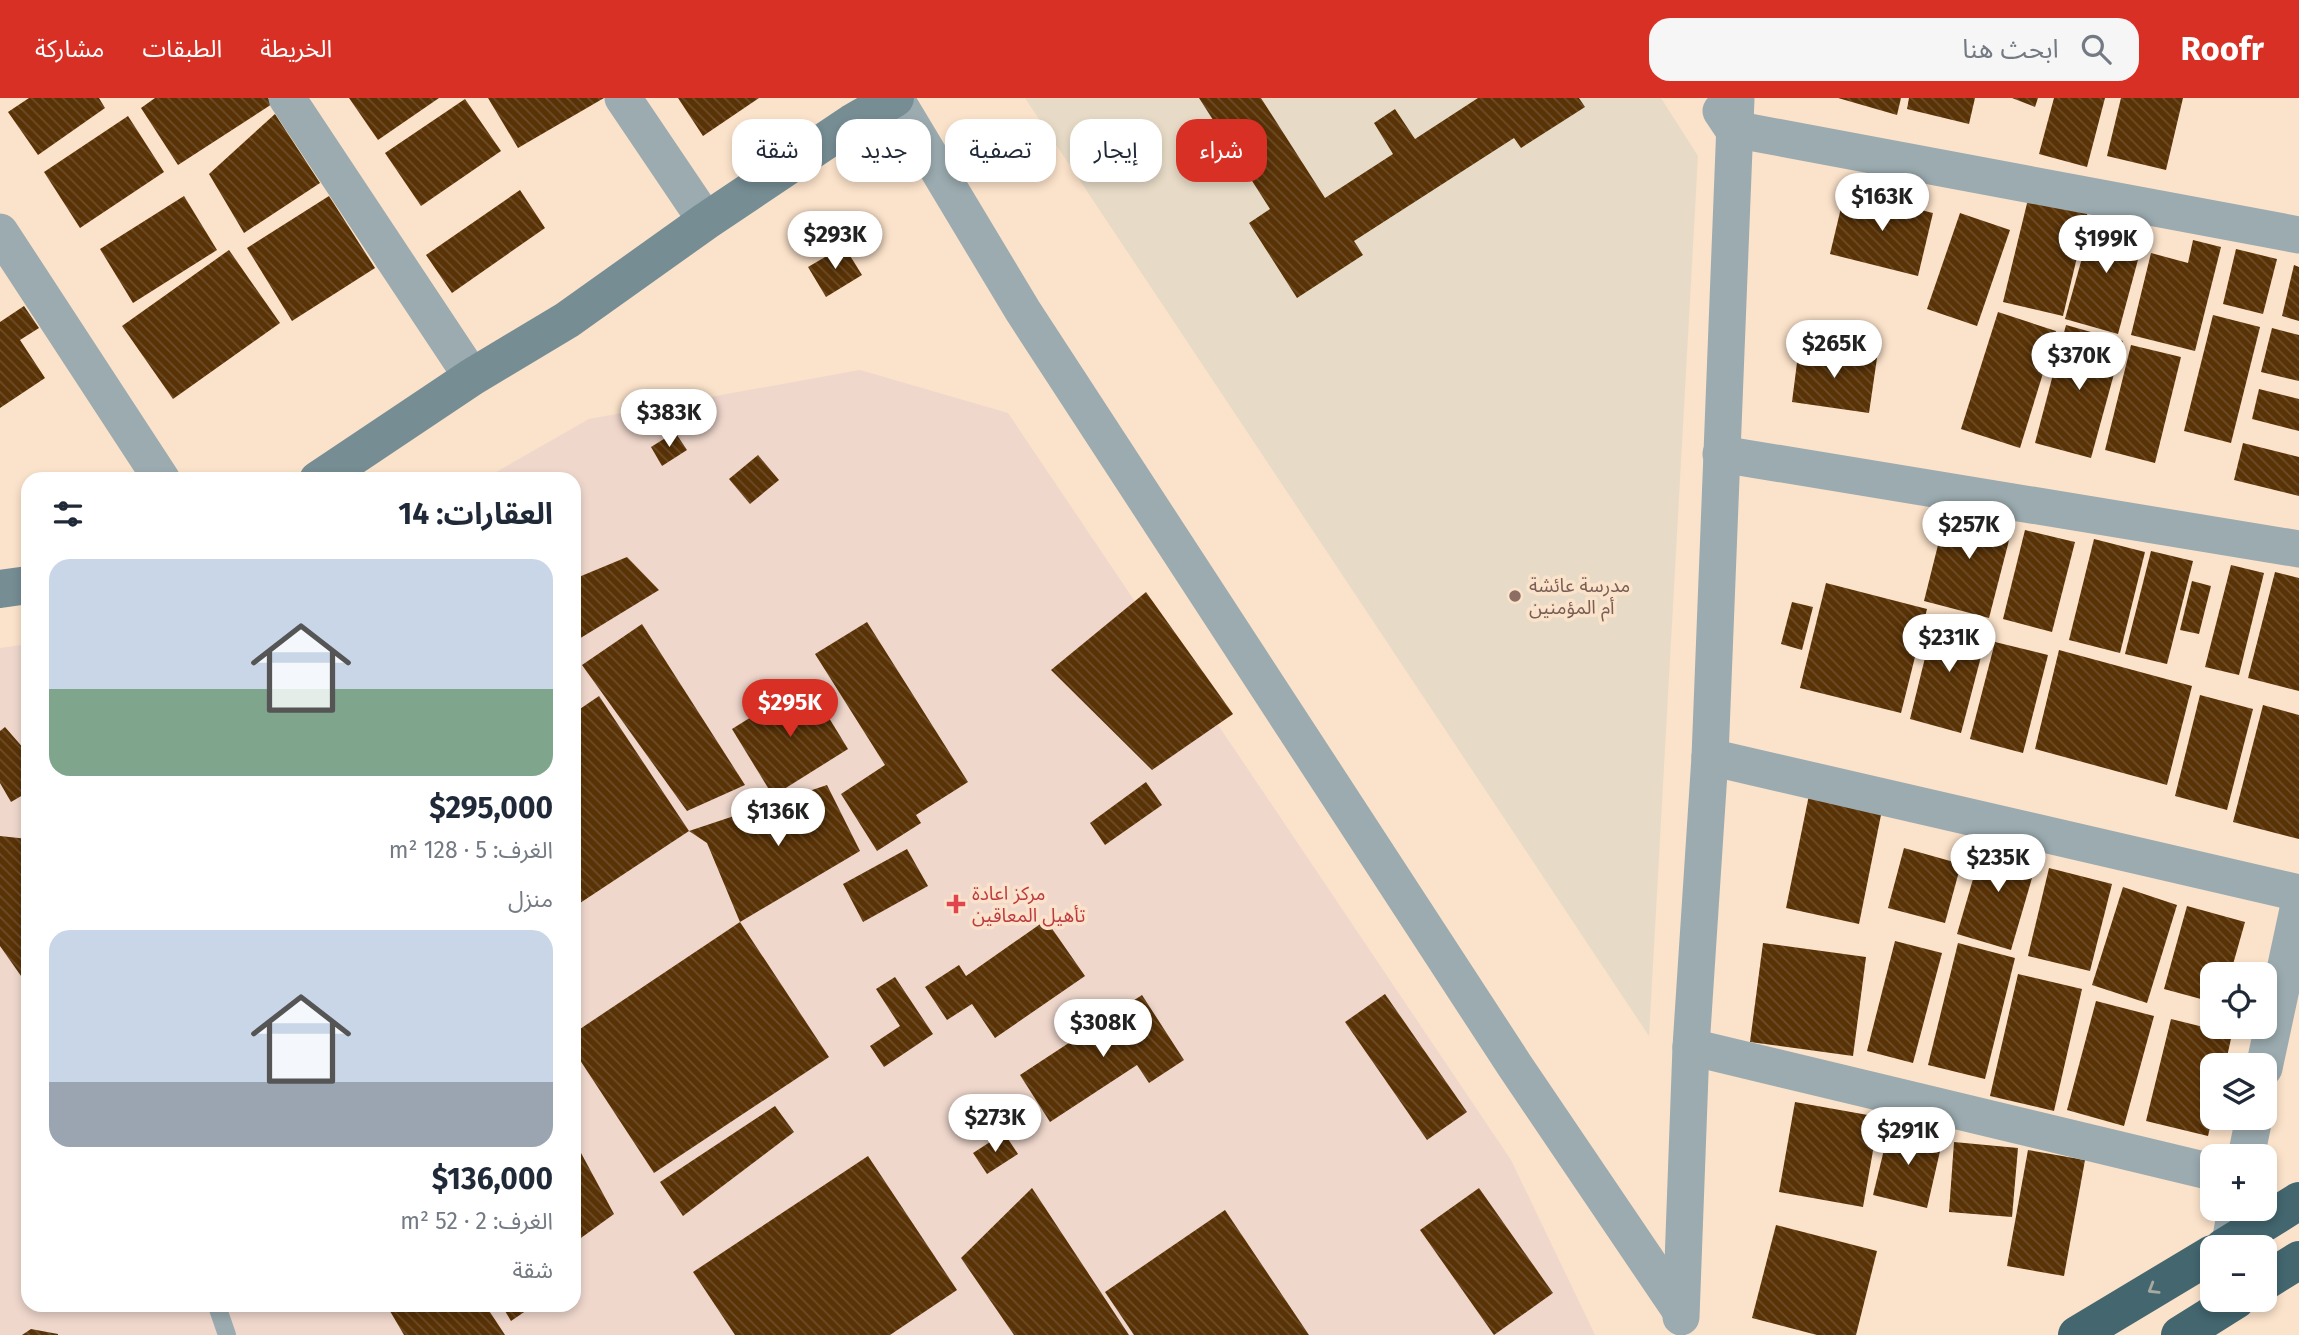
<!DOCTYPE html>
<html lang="ar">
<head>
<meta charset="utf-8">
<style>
	body { margin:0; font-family:"Fira Sans","Noto Sans Arabic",sans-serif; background:#f6f6f7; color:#1f2937; direction:rtl; height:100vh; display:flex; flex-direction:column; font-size:26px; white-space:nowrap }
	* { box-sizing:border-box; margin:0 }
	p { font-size:23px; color:#747a83 }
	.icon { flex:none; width:38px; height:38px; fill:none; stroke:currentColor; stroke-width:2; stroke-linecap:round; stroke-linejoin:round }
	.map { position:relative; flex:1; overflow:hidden; direction:ltr }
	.side { position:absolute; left:21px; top:374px; width:560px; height:840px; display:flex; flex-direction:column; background:#fff; border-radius:21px; box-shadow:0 4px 10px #0003; direction:rtl }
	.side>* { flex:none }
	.banner { position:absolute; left:602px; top:21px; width:665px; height:63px; direction:rtl; display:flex; gap:14px }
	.buttons { position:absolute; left:2200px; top:864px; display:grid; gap:14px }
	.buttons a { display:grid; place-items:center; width:77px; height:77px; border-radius:14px; background:#fff; box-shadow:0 4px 10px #0003; font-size:35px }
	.price { position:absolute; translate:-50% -60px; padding:0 16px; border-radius:24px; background:#fff; color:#222; font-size:23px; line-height:46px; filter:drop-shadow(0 2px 4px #0008) }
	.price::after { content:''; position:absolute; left:50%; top:42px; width:21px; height:16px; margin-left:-10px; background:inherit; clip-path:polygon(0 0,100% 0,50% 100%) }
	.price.on { background:#d93025; color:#fff }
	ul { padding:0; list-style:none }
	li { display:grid; align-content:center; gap:14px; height:371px; padding:0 28px }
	li span { display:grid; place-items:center; height:217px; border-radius:21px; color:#555 }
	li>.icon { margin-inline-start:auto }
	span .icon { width:126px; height:126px; fill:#fffc; stroke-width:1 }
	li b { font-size:30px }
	h2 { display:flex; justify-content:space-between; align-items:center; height:84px; padding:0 28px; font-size:30px }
	.chip { padding:0 24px; border-radius:21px; background:#fff; box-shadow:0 4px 10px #0003; font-size:24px; line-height:63px }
	.chip.on { background:#d93025; color:#fff }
	header { display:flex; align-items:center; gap:42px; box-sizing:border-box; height:98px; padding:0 35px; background:#d93025; color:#fff }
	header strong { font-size:33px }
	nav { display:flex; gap:38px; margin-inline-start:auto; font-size:24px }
	.search { width:490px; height:63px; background:#f6f6f7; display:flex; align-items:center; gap:18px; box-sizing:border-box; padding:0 24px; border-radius:21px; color:#747a83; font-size:26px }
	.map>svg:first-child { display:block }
</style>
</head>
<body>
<header>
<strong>Roofr</strong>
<div class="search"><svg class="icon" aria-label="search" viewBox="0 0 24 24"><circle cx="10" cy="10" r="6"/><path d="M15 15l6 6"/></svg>ابحث هنا</div>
<nav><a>الخريطة</a><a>الطبقات</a><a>مشاركة</a></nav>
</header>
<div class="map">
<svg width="2299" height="1237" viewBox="0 0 2299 1237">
	<defs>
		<pattern id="building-back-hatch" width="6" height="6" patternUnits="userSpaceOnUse" patternTransform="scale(1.75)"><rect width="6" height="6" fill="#593206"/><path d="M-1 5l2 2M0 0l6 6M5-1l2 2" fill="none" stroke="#6c4d29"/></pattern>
	</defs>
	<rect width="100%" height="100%" fill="#fbe2ca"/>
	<polygon fill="#e7dbc7" points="1025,0 1661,0 1698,58 1649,938"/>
	<polygon fill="#efd7cc" points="860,272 1008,315 1511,1062 1595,1237 0,1237 0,550 28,546 28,1208 574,1208 574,382 484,381 589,321"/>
	<g fill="url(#building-back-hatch)">
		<polygon points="29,0 99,0 105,10 38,57 8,14"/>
		<polygon points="155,0 268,0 272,6 178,67 141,10"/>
		<polygon points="349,0 439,0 378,42"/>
		<polygon points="488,0 604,0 518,50"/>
		<polygon points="678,0 759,0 703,38"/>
		<polygon points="1199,0 1261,0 1325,100 1393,56 1374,25 1395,11 1415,41 1478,0 1579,0 1585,9 1521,50 1514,40 1354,143 1363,157 1297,200 1249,125 1270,111"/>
		<polygon points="1838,0 1901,0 1897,17"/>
		<polygon points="1909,0 1975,0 1969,26 1907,11"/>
		<polygon points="2012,0 2038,0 2035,9"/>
		<polygon points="2054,0 2105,0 2087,69 2039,56"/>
		<polygon points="2121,0 2183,0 2166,72 2107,58"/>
		<polygon points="465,1 501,53 421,108 385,55"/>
		<polygon points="275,16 320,85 244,135 209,76"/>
		<polygon points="128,18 164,74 80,130 44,74"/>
		<polygon points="520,92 545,130 452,195 426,157"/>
		<polygon points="1845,93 1933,115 1918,178 1830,156"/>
		<polygon points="2030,93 2089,109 2063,218 2003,204"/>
		<polygon points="184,98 217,152 133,205 100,151"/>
		<polygon points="329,98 375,170 292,223 247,150"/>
		<polygon points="1960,115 2010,132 1977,228 1927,211"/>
		<polygon points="2094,117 2146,132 2118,236 2065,221"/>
		<polygon points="2193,142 2221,149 2195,253 2131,237 2151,155 2188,165"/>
		<polygon points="844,148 862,177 826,199 808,169"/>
		<polygon points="2236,151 2277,161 2263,216 2223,206"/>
		<polygon points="229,152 280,225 173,301 122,228"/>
		<polygon points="2294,167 2299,169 2299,223 2282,218"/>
		<polygon points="24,208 39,230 20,242 45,280 0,310 0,224"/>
		<polygon points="1998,214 2056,233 2020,350 1961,331"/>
		<polygon points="2213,217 2260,229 2231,345 2184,333"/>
		<polygon points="2066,227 2123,243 2091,360 2035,345"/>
		<polygon points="2272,230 2299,237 2299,283 2261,274"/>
		<polygon points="2131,247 2181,259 2155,365 2105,352"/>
		<polygon points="1799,249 1877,260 1869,315 1792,304"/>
		<polygon points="2259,291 2299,301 2299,333 2252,321"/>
		<polygon points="675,334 687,352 662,368 651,349"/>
		<polygon points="2243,345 2299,359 2299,398 2234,382"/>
		<polygon points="758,357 779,382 750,406 729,381"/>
		<polygon points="1948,407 2014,423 1989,520 1924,503"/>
		<polygon points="2025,432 2075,444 2052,534 2003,521"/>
		<polygon points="2094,441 2145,454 2120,555 2069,542"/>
		<polygon points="2151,453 2193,463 2167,566 2125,556"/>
		<polygon points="627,459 659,492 574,544 574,481"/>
		<polygon points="2231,467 2264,475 2239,577 2205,569"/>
		<polygon points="2275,474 2299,480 2299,593 2248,580"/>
		<polygon points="2192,483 2211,488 2199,536 2180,532"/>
		<polygon points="1826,485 1927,511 1901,615 1800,590"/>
		<polygon points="1146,494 1233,616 1152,672 1051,572"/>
		<polygon points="1792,504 1813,509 1802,552 1781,546"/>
		<polygon points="1935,519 1988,532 1961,635 1910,621"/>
		<polygon points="867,524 968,684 916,717 921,725 877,753 841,696 885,667 815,556"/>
		<polygon points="642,526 745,687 687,713 582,567"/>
		<polygon points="1995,544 2048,557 2023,655 1970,641"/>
		<polygon points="2059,552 2192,588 2167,687 2035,651"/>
		<polygon points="807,584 848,651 773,698 732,631"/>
		<polygon points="2200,597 2253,611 2227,712 2175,698"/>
		<polygon points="599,598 689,733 574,809 574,615"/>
		<polygon points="2263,607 2299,617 2299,741 2233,724"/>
		<polygon points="5,629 25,652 28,651 28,694 11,704 0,685 0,633"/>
		<polygon points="1146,684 1162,707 1105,747 1090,725"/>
		<polygon points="827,687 860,753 740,824 707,745 689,733"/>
		<polygon points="1809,697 1882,712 1859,826 1786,810"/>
		<polygon points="0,738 28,741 28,888 0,848"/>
		<polygon points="1985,740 2039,756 2011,852 1957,836"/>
		<polygon points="1904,750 1961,766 1945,825 1888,810"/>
		<polygon points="907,751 928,788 863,824 843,786"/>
		<polygon points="2049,770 2112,786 2090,873 2028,858"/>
		<polygon points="2123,789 2177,807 2147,905 2092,887"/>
		<polygon points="2187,808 2245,824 2230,877 2212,877 2212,904 2164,891"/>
		<polygon points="1046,822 1085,878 995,940 972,906 947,922 925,889 959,867 966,878"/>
		<polygon points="740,824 829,959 654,1075 574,953 574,935"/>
		<polygon points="1895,843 1942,855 1913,965 1867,953"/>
		<polygon points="1763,845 1866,859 1853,958 1750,944"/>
		<polygon points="1958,845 2015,860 1985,981 1928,967"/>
		<polygon points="2018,876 2082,891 2054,1013 1990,998"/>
		<polygon points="895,879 933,936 884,969 870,948 900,928 876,891"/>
		<polygon points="1385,896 1467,1014 1427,1042 1345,924"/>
		<polygon points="1142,897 1184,962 1149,985 1137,967 1050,1024 1020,977"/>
		<polygon points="2096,903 2154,918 2124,1028 2067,1012"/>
		<polygon points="2171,921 2232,936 2225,968 2212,968 2212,1021 2208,1038 2146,1023"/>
		<polygon points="1795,1004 1879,1019 1863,1109 1779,1094"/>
		<polygon points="775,1008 794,1034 683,1118 660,1084"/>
		<polygon points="1890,1027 1943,1040 1927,1110 1873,1097"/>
		<polygon points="1004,1035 1018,1056 987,1076 973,1055"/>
		<polygon points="574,1042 614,1116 574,1145"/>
		<polygon points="1954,1044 2018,1050 2012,1119 1949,1114"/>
		<polygon points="2028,1052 2085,1062 2064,1178 2007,1168"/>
		<polygon points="868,1058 957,1192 890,1237 735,1237 693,1174"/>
		<polygon points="1032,1090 1129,1237 1014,1237 961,1160"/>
		<polygon points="1479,1090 1553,1195 1494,1237 1420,1132"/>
		<polygon points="1225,1112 1309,1237 1134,1237 1105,1194"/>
		<polygon points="1776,1127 1877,1153 1856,1237 1817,1237 1752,1220"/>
		<polygon points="387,1208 486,1208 505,1237 404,1237"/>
		<polygon points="502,1208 533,1208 511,1223"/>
		<polygon points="31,1231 58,1236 58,1237 22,1237"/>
	</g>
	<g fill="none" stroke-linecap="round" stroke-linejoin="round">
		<polyline stroke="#9babaf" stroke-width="18" points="217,1208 227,1237"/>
		<g stroke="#9babaf" stroke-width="37">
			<polyline points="287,0 472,279"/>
			<polyline points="623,0 706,123"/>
			<polyline points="895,0 1023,213 1515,968 1680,1212"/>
			<polyline points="1721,13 1733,31 2299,137"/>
			<polyline points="0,134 162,382"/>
			<polyline points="1721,356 2299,451"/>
			<polyline points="1710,659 2299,795"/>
			<polyline points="1691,949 2212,1074"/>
			<polyline points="2264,970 2299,807"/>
			<polyline points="2246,1059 2254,1020"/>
			<polyline points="2230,1145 2236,1111"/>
			<polyline points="1681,1219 1691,949 1710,659 1736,0"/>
		</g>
		<g stroke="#768d94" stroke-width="38">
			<polyline points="318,382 472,279 567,222 706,123 852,25 895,0"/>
			<polyline points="0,491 28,487"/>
		</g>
		<g stroke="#43666f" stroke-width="38">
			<polyline points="2223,1150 2299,1103"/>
			<polyline points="2264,1184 2299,1162"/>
			<polyline points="2077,1237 2212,1156"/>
			<polyline points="2180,1237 2236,1202"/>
		</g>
	</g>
	<defs><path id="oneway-chevron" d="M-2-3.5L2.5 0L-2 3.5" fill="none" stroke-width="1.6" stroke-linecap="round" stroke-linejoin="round" transform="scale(1.75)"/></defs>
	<use stroke="#a8aaa1" href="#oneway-chevron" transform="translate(2153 1191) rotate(149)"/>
	<circle fill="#8d6e63" stroke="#fbe2ca" stroke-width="2.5" cx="1515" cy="498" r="7"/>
	<path fill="#e0444e" stroke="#fbe2ca" stroke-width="2.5" d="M952.5 795.5h7v7h7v7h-7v7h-7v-7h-7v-7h7z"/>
	<g text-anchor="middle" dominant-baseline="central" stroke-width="7" stroke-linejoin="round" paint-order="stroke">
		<g font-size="19" fill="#785e54" stroke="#fbe2ca" text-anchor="start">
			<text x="1529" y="487">مدرسة عائشة<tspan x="1529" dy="22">أم المؤمنين</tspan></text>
		</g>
		<g font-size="19" fill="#be3a42" stroke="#fbe2ca" text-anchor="start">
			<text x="972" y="795">مركز اعادة<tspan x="972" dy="22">تأهيل المعاقين</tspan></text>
		</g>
	</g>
</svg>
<div class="buttons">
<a><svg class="icon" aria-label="locate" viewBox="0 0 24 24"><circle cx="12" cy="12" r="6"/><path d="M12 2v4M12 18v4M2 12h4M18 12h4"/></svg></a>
<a><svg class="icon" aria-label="layers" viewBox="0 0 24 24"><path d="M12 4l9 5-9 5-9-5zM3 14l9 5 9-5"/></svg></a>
<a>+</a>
<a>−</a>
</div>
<b class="price" style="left:1882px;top:135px">$163K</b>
<b class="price" style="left:835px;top:173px">$293K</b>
<b class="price" style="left:2106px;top:177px">$199K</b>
<b class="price" style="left:1834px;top:282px">$265K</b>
<b class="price" style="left:2079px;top:294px">$370K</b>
<b class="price" style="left:669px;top:351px">$383K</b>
<b class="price" style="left:1969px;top:463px">$257K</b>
<b class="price" style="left:1949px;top:576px">$231K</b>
<b class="price on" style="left:790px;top:641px">$295K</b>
<b class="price" style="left:778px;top:750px">$136K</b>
<b class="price" style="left:1998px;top:796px">$235K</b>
<b class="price" style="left:1103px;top:961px">$308K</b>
<b class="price" style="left:995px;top:1056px">$273K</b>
<b class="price" style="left:1908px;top:1069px">$291K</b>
<div class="banner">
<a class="chip on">شراء</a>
<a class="chip">إيجار</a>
<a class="chip">تصفية</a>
<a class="chip">جديد</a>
<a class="chip">شقة</a>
</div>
<section class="side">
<h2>العقارات: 14<svg class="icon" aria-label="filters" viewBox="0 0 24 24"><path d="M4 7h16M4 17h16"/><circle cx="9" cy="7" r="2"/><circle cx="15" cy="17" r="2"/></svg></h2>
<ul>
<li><span style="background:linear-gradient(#c9d6e8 60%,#7fa58c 0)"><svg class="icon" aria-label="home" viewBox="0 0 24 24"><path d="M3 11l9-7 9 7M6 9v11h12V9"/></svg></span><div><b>$295,000</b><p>الغرف: 5 · 128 m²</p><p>منزل</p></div></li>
<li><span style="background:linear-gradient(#c9d6e8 70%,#9aa5b1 0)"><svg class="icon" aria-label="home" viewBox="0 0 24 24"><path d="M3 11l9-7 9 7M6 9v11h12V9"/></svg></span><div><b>$136,000</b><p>الغرف: 2 · 52 m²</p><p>شقة</p></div></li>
</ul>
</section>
</div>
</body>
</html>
